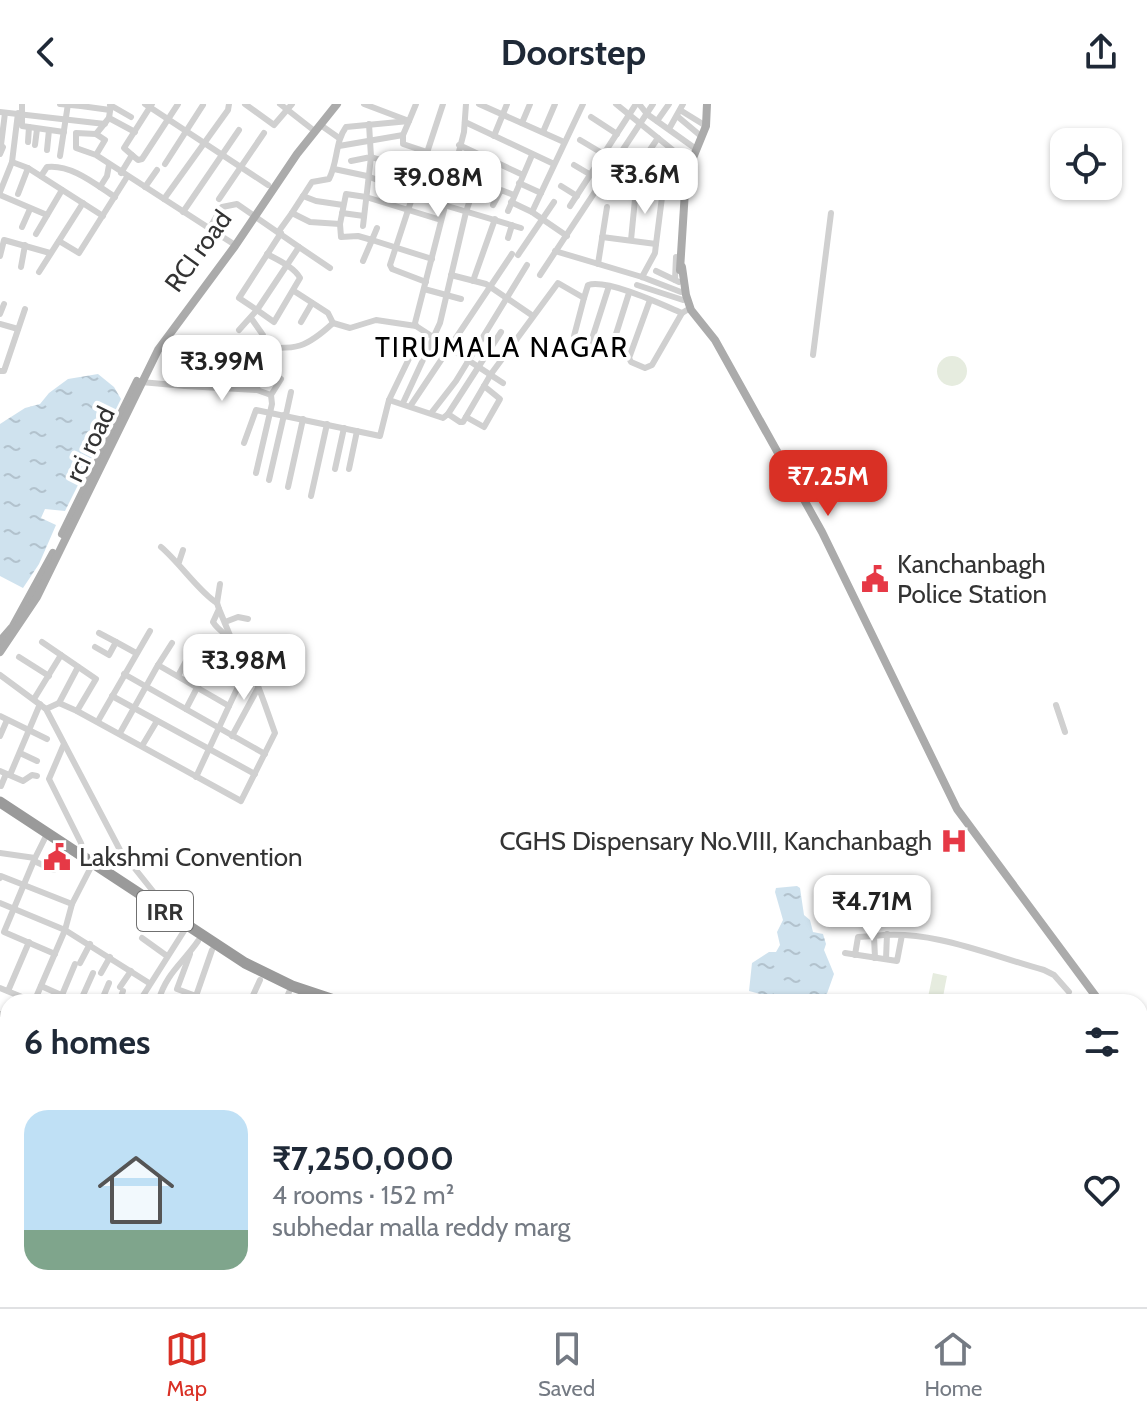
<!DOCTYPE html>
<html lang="en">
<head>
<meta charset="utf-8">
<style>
	body { margin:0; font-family:Cabin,sans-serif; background:#f2f2f3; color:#1f2937; height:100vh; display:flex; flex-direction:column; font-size:30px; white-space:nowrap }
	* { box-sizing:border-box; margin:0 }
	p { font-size:26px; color:#747a83 }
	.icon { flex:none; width:44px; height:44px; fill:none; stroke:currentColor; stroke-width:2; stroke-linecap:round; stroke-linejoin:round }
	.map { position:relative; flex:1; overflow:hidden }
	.side { position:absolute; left:0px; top:890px; width:1148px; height:314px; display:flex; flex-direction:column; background:#fff; border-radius:24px 24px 0 0; box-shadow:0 2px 6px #0004 }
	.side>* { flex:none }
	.controls { position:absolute; left:1050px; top:24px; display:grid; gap:16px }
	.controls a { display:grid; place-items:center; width:72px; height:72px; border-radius:16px; background:#fff; box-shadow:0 2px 6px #0004; font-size:40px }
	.price { position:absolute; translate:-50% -68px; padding:0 18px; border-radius:16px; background:#fff; color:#222; font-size:26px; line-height:52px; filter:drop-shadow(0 2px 4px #0008) }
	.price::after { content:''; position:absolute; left:50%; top:48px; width:24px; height:18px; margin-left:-12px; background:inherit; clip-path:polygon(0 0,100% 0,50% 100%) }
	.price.on { background:#d93025; color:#fff }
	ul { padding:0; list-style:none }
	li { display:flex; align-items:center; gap:24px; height:200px; padding:0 24px }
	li+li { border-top:2px solid #e0e1e3 }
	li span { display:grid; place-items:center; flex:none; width:224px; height:160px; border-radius:24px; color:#555 }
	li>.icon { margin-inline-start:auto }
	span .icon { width:96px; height:96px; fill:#fffc; stroke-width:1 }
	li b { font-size:34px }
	h2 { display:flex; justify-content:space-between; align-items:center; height:96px; padding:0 24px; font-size:34px }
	header { display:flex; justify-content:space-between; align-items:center; height:104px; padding:0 24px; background:#fff; font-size:36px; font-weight:800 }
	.tab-bar { display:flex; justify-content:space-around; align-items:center; height:112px; border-top:2px solid #e0e1e3; background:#fff; font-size:22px; color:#747a83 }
	.tab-bar a { display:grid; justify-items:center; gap:4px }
	.tab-bar .on { color:#d93025 }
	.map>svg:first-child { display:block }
</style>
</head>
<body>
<header><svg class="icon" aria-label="back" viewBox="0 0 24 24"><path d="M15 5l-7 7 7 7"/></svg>Doorstep<svg class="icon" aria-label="share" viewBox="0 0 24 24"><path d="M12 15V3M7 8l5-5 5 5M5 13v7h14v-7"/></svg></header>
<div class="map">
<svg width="1147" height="1203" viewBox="0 0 1147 1203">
	<defs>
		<pattern id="water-ripples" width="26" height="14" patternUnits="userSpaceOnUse" patternTransform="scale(2)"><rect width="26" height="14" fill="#cfe2ee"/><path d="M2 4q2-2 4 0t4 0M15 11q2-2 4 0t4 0" fill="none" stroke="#b2c2cd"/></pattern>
	</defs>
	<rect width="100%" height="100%" fill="#fff"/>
	<g fill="#e6ecdf">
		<circle cx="952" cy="267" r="15"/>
		<polygon points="933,869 947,872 942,898 927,898"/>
	</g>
	<g fill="url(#water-ripples)">
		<polygon points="98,270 114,283 121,295 65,407 45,405 41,414 56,421 39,460 23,484 0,472 0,320 25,304 40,300 49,289 68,275"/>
		<polygon points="797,782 800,784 804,811 810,816 813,828 823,830 826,840 824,846 834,870 824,898 790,898 749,887 752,859 769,848 776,848 780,841 777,828 783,816 775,788 776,784"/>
	</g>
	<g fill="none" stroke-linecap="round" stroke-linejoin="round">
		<g stroke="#d0d0d0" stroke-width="6">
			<polyline points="22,0 22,22 64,28"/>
			<polyline points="60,0 81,2"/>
			<polyline points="80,0 81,2 110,6"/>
			<polyline points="145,0 268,81"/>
			<polyline points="245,0 274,21 292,0"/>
			<polyline points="280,0 312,25"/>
			<polyline points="364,0 409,17 403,31 403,40 427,48"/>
			<polyline points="466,0 464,28 415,219 416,222 503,279"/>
			<polyline points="479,0 564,38"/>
			<polyline points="616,0 690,60"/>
			<polyline points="639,0 647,10 696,45"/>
			<polyline points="110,1 131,13"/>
			<polyline points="680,6 706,22"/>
			<polyline points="0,8 105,20"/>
			<polyline points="677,12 702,33"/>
			<polyline points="591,13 617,30"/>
			<polyline points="109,14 135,28"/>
			<polyline points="657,17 669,0"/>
			<polyline points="465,18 554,60"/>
			<polyline points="522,19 530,0"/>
			<polyline points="322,22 339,34"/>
			<polyline points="669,25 683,0"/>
			<polyline points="543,28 555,0"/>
			<polyline points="96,30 109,14 111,0"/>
			<polyline points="494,32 507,0"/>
			<polyline points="580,36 617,58"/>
			<polyline points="28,38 29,23"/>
			<polyline points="35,41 37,25"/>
			<polyline points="459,41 523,71"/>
			<polyline points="339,42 403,31"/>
			<polyline points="47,46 49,26"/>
			<polyline points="0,50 3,43 1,41 5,9"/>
			<polyline points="96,51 105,36 96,30 76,29 76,44 96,51 232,139"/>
			<polyline points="132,51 138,56 142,55 178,0"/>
			<polyline points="60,52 68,0"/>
			<polyline points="351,57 371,53 369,20"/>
			<polyline points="12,58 28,64 103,112"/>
			<polyline points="165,60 203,1"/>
			<polyline points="574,61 591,71"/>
			<polyline points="334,65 367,72 444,101 521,124"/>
			<polyline points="121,69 132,51 124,44 152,0"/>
			<path d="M41,72L47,63C71,60 95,80 115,93"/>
			<polyline points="519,79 541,89"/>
			<polyline points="561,82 577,92"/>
			<polyline points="645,82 680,51"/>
			<polyline points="100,83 107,72 109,61"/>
			<polyline points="145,83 157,66"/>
			<polyline points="0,88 12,58 18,9"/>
			<polyline points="621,88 658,34"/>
			<polyline points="18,90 28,64"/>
			<polyline points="0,91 47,111"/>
			<path d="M303,92L312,78L329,75C338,58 335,38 346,23L409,17L416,0"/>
			<polyline points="164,95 228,6 229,0"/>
			<polyline points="219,95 264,29"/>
			<polyline points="511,98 532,108 567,132"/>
			<polyline points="493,101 501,86 514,91"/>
			<polyline points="570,102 636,0"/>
			<polyline points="508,107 532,51"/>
			<polyline points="183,108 239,26"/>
			<polyline points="532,108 583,0"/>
			<polyline points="292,109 303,92 316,97 343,101"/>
			<polyline points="342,109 364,112"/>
			<polyline points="363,122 371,53 421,68"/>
			<polyline points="22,123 30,105"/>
			<polyline points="377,124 372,136 358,132 341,133 340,120 346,90 366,93 441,116"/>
			<path d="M209,125L222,103L237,100L299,143L257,206L274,218L300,174C294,163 278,156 267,150"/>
			<polyline points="279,127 292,109 310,118 340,120"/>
			<polyline points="36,130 62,86"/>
			<polyline points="602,133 656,140 666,62"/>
			<polyline points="508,134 512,121"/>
			<polyline points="631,136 635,95 642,85"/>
			<polyline points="59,137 79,149 127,73"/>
			<polyline points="299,143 330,164"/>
			<polyline points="555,147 642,173 681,188"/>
			<polyline points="518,151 554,98"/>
			<polyline points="0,152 4,136 50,149"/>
			<polyline points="363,157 372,136 432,155"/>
			<polyline points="598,160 607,103"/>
			<polyline points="21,163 25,141"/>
			<polyline points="656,167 679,178"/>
			<polyline points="39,168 83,99"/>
			<polyline points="451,171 486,180 533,212"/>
			<polyline points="540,171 653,0"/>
			<polyline points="642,173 655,149 656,140"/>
			<polyline points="675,176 676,153"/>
			<polyline points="473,177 495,115"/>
			<polyline points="426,178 392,165 390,161 443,0"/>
			<polyline points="637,181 683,196"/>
			<polyline points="424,185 461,195"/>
			<polyline points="650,196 629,254 631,258 645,264 652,261 682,209"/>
			<polyline points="0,210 4,200"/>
			<polyline points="251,214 263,231 257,286"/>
			<polyline points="301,218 312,199"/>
			<polyline points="333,219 350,224 376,216 416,222"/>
			<polyline points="0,220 18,225"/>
			<polyline points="239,226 257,206 239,194 281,129"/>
			<polyline points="574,232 584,194"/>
			<polyline points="590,241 609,182"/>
			<path d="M261,243C296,246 306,244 333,219L328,209L294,187"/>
			<polyline points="610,249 629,189"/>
			<polyline points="813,251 831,109"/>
			<polyline points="0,267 4,267 25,205"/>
			<polyline points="141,278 185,282 185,261"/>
			<polyline points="185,282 257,286 271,291"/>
			<path d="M389,296L443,314L448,310L460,318H463L491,270L558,179L584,194L588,181C608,175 661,200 682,209L687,206"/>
			<polyline points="403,299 440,219 466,108 484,53"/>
			<polyline points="411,301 512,150"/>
			<polyline points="432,308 456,277 527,161"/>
			<polyline points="448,310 501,228"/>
			<polyline points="286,311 291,288"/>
			<polyline points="466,313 484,323 500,295 484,282"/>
			<polyline points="244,339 256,306 380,332 389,296 417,238"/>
			<polyline points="335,365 344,324"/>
			<polyline points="349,365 357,327"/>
			<polyline points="256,369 272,300 271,291 281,275"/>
			<polyline points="269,376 284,311"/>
			<polyline points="288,383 303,315"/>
			<polyline points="311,392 327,320"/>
			<path d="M161,443C179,458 200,489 217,499"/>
			<polyline points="179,458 183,446"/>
			<polyline points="219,505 231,534"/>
			<polyline points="225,518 238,513 248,515"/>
			<polyline points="99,529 116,538"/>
			<polyline points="42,538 96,575 77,607"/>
			<polyline points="172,539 158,561 229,602 196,673"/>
			<polyline points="95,543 109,551 116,538 136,549"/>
			<polyline points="19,553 49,572"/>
			<polyline points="124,570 265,650"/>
			<polyline points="0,571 46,605 120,746 164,801"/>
			<polyline points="178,572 192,546"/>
			<polyline points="112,592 255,670"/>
			<polyline points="34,595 61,551"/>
			<polyline points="59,599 78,563"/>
			<polyline points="1056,601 1065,628"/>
			<polyline points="229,602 244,570"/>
			<path d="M46,605L59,599L77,607L241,697L275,629C264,599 255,567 236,540C229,531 219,528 213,518L219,505L217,499L220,480"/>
			<polyline points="186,605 212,555"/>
			<polyline points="0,612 47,635"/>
			<polyline points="98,617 150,527"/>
			<polyline points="120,629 158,561"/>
			<polyline points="0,632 7,616"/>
			<polyline points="232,632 258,584"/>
			<polyline points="64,640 49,675 81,739 84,751"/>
			<polyline points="142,642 157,617"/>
			<polyline points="20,649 37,657"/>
			<polyline points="0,667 23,677 32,671 37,672"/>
			<polyline points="10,671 40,600"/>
			<polyline points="1,682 6,670"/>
			<polyline points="0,749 35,754 45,734"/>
			<polyline points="35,754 4,828 55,850"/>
			<polyline points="34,757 54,766"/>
			<polyline points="0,774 1,772 72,800"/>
			<polyline points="0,799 65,826 149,879"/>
			<polyline points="142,834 167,852"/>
			<polyline points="845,849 897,857 902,831"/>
			<polyline points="190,850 177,885 196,892 212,846"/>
			<polyline points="855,851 858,833 874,832"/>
			<path d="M875,854L874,832C932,825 989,851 1044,866L1054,871L1069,888"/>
			<polyline points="886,855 887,830"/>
			<polyline points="80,859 90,840"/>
			<polyline points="101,869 110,853"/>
			<polyline points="41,882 77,898"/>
			<polyline points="120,883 131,867"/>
			<polyline points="0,884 34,898"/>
			<polyline points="8,887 29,838"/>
			<polyline points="62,891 75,860"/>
			<polyline points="34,898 65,826 72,800 91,763"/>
			<polyline points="80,898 93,869"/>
			<polyline points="101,898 109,879"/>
			<polyline points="119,898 123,887"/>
			<polyline points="139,898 184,827"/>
			<path d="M158,898C166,869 183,859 198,837"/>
			<polyline points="194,898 196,892 216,898"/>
			<polyline points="250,898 260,876"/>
			<polyline points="285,898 289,888"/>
			<polyline points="0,910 8,913"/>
			<polyline points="0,961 8,948"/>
			<polyline points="1140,996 1147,994"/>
			<polyline points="1140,1005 1147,1023"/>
			<polyline points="0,1024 8,1015"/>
			<polyline points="0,1036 8,1042"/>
			<polyline points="7,1064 8,1062"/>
			<polyline points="1140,1074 1147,1072"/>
			<polyline points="1140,1079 1147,1082"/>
			<polyline points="0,1151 6,1143"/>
			<polyline points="1140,1163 1147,1165"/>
			<polyline points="0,1195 8,1184"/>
			<polyline points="354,1196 362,1203"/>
			<polyline points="375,1196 379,1199 381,1196"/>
			<polyline points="393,1196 402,1203"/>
			<polyline points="646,1196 663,1203"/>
			<polyline points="747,1196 765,1203"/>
			<polyline points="778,1196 789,1203"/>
			<polyline points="807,1196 818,1203"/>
			<polyline points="847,1196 858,1203"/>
			<polyline points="894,1196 903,1203"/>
			<polyline points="915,1196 925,1203"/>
			<polyline points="942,1196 954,1199"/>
			<polyline points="1012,1196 1013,1196"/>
			<polyline points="1064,1196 1071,1203"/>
			<polyline points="1134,1196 1142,1203"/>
			<polyline points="205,1203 208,1196"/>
			<polyline points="304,1203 305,1196"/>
			<polyline points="429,1203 434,1196"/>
			<polyline points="457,1203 464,1196"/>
			<polyline points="482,1203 488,1196"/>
			<polyline points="507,1203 514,1196"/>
			<polyline points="550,1203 553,1196"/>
			<polyline points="570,1203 573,1196"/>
			<polyline points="592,1203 595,1196"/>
			<polyline points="614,1203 617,1196"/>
			<polyline points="670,1203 674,1196"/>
			<polyline points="700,1203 703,1196"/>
			<polyline points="771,1203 774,1196"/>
			<polyline points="858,1203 863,1196"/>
			<polyline points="908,1203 914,1196"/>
			<polyline points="974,1203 977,1199 994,1203"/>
			<polyline points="1035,1203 1036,1201"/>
		</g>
		<g stroke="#ababab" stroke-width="8">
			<polyline points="682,163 686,191 691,206 715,236 822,428 957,705 1100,898"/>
			<polyline points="680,166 686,71 706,22 707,0"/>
			<polyline points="62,430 137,277"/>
			<polyline points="0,537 13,522 53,449"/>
			<polyline points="0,548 37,493 158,246 235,142 297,50 337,0"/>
			<polyline points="0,1087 8,1092"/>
			<polyline points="0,1094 8,1099"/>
			<polyline points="149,1196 158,1203"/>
			<polyline points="159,1196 169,1203"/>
			<polyline points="733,1203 736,1196"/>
		</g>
		<g stroke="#9a9a9a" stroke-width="11">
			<polyline points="0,698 245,859 292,882 340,898"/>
			<polyline points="1140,952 1147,949"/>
			<polyline points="1140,961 1147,958"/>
		</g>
	</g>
	<defs>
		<g id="civic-bare" transform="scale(2.16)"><path d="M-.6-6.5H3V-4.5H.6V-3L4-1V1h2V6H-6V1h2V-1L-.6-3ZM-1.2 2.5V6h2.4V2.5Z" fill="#e63946" stroke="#fff" stroke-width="2.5" paint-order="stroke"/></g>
		<g id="hospital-bare" transform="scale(2.16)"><path d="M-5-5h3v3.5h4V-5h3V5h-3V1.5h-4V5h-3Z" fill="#e63946" stroke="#fff" stroke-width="2.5" paint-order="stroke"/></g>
	</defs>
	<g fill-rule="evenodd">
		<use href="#civic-bare" x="875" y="475"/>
		<use href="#hospital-bare" x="954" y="737"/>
		<use href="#civic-bare" x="57" y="753"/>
	</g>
	<g text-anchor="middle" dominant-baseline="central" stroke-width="8" stroke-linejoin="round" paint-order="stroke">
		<rect fill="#fff" stroke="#707070" stroke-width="2" x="137" y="787" width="56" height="40" rx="6"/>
		<g font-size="24" font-weight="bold" fill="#333">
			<text x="165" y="807">IRR</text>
		</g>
		<g font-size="26" fill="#333" stroke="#fff">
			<text transform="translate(198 147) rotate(-54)">RCI road</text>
			<text transform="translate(90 340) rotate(-64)">rci road</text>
		</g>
		<g font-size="26" fill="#333" stroke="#fff" text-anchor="start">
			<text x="897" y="460">Kanchanbagh<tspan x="897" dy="30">Police Station</tspan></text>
			<text x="932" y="737" text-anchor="end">CGHS Dispensary No.VIII, Kanchanbagh</text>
			<text x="79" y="753">Lakshmi Convention</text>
		</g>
		<g font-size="28" letter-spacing="2" fill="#000" stroke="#fff">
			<text x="502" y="243">TIRUMALA NAGAR</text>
		</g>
	</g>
</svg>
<div class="controls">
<a><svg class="icon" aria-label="locate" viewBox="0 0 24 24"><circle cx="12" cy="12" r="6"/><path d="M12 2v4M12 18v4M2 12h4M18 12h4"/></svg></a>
</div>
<b class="price" style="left:645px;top:112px">₹3.6M</b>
<b class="price" style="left:438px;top:115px">₹9.08M</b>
<b class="price" style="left:222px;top:299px">₹3.99M</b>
<b class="price on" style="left:828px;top:414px">₹7.25M</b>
<b class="price" style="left:244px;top:598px">₹3.98M</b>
<b class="price" style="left:872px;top:839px">₹4.71M</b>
<section class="side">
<h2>6 homes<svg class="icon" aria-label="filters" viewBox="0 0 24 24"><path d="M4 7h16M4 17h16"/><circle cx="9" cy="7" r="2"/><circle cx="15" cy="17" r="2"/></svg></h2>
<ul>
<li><span style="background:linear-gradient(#bfe0f5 75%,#7fa58c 0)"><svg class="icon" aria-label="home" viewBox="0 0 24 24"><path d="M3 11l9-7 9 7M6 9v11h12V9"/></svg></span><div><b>₹7,250,000</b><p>4 rooms · 152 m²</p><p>subhedar malla reddy marg</p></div><svg class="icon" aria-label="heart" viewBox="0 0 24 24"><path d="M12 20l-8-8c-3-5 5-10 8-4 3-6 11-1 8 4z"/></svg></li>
</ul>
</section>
</div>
<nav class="tab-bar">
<a class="on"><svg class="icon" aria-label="map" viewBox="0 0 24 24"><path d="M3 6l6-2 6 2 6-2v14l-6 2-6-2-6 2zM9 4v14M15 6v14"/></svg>Map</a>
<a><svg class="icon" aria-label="saved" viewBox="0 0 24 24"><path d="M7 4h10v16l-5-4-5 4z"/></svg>Saved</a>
<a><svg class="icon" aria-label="home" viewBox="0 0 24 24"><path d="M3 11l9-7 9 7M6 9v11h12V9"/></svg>Home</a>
</nav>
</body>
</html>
